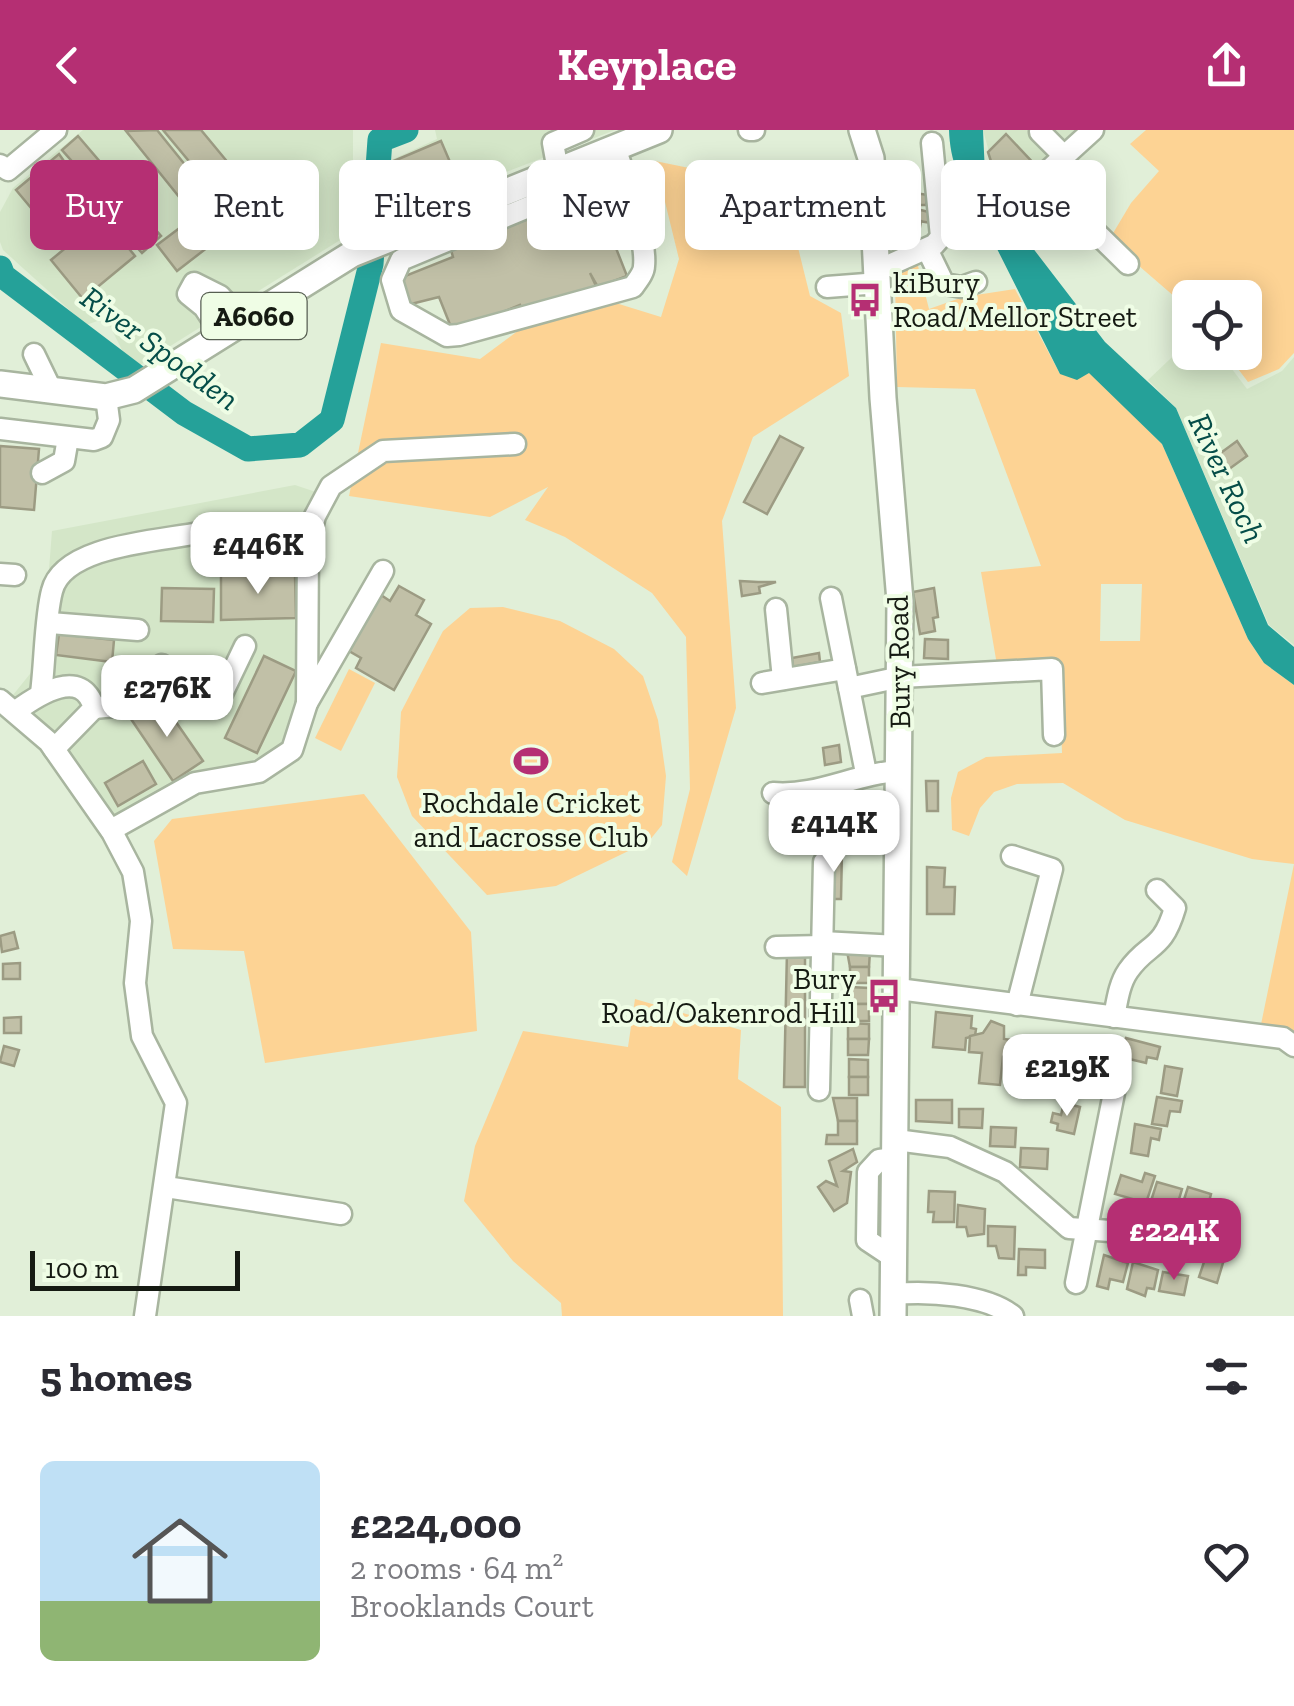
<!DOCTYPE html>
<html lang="en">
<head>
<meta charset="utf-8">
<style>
	body { margin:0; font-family:"Zilla Slab",serif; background:#f7f7f7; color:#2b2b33; height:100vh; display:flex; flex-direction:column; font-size:38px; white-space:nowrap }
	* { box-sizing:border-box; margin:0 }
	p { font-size:32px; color:#7c7c81 }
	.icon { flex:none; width:55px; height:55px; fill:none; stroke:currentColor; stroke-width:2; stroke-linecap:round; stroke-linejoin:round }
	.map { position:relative; height:1186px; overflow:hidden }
	.panel { display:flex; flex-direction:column; background:#fff; flex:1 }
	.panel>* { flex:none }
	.hud { position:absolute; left:30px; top:30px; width:1235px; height:90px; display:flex; gap:20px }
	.controls { position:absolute; left:1172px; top:150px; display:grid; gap:20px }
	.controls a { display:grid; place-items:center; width:90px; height:90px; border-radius:15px; background:#fff; box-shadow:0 5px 25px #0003; font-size:50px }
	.scale { position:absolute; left:30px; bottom:25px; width:210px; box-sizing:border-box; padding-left:10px; border:5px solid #151a12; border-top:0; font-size:28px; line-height:35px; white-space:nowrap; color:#151a12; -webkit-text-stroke:8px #effde5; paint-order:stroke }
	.price { position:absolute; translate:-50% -85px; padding:0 22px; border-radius:20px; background:#fff; color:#222; font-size:32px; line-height:65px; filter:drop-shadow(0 2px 5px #0008) }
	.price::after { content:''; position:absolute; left:50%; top:60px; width:30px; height:22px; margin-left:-15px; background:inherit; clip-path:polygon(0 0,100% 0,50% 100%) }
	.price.on { background:#b52f73; color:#fff }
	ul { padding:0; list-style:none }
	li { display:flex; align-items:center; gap:30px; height:250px; padding:0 40px }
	li span { display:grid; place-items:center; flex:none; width:280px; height:200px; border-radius:15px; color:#555 }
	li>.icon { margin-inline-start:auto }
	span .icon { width:120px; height:120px; fill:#fffc; stroke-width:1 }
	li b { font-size:42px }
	h2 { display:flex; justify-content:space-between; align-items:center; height:120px; padding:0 40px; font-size:42px }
	.tag { padding:0 35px; border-radius:15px; background:#fff; box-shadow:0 5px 25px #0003; font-size:35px; line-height:90px }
	.tag.on { background:#b52f73; color:#fff }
	header { display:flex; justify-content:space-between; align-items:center; height:130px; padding:0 40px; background:#b52f73; color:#fff; font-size:45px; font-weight:700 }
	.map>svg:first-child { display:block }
</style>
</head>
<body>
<header><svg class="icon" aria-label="back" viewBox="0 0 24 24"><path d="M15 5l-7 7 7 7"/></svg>Keyplace<svg class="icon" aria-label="share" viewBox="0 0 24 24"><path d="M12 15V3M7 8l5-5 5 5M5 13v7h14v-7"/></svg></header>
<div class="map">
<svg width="1294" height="1186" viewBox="0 0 1294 1186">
	<rect width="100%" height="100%" fill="#e1efd8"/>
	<g fill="#d4e6c8">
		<polygon points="83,0 353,0 353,102 132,240 106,188 86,195 3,120 0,112 0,82 13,58"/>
		<polygon points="435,0 615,0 392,86 387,32 437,9"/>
		<polygon points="983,0 1077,0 1009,63 995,44"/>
		<polygon points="1190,210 1190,222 1220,223 1247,259 1282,241 1294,227 1294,515 1269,495 1176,278 1148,250"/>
		<polygon points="295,355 316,362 302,402 302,557 282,618 108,690 46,601 13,565 42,529 52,401"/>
	</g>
	<g fill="#fdd394" fill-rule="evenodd">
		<polygon points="1146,0 1294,0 1294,223 1279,239 1248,252 1226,223 1245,222 1245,168 1190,168 1190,180 1109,110 1131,73 1159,41 1130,14"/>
		<polygon points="655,31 783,57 810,166 841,183 849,246 753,307 722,391 736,578 687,746 672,732 690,659 686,507 652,463 565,407 525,390 548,357 490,387 349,366 381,213 480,229 519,200 606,170 661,187 679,129"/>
		<path d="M917,132L929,179L963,167L1015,159L1060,244L1089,242L1162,314L1248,509L1264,533L1294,555V914L1258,909L1294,734L1252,729L1125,690L1063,653L1017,654L994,662L980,678L969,706L952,700L951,668L958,642L986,627L1062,623L1059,536L997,535L981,442L1041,436L975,259L897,257L895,146ZM1101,454H1142L1140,511H1100Z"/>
		<polygon points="503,477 560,491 614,519 643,546 658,590 666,646 662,695 649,711 556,756 487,765 412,686 397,647 399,617 401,582 443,501 470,478"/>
		<polygon points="349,539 375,553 341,621 315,608"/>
		<polygon points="364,664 471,802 477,901 265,933 244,821 173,819 154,711 172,689"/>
		<polygon points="635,869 741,900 738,949 781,977 783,1186 562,1186 561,1173 513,1131 464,1071 475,1016 523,901 628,917"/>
	</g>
	<g fill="#25a199">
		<path d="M949,0H983L985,44L1003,68L977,79C960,54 950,31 949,0Z"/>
		<polygon points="1010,73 1032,117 1105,212 1176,278 1268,495 1294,517 1294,555 1264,533 1248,509 1162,314 1089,243 1077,250 1060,244 981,87"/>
	</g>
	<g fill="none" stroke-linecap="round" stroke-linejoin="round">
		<polyline stroke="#25a199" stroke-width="25" points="0,138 3,146 184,283 248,319 300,315 332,290 371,134 380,10 406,0"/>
	</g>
	<g fill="#c1c0a7" stroke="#9c9b83" stroke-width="2.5">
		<polygon points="157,0 203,57 184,73 126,1"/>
		<polygon points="163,0 201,0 230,35 208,54"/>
		<polygon points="1006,4 1037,37 1009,63 995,44 988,22"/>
		<polygon points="78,6 101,33 86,47 62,20"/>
		<polygon points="441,11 453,39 400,61 389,33"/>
		<polygon points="59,24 100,83 62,115 16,60"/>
		<polygon points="103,40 161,106 142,123 83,57"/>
		<polygon points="242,51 261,76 177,141 157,115"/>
		<polygon points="609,56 620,83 612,87 617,100 610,103 627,146 598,157 590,143 596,156 524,185 520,175 453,202 439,167 407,175 398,152 405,146 453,127 451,120"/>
		<polygon points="902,61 928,65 926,75 900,75"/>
		<polygon points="900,75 933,83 932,93 898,88"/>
		<polygon points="103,87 135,126 83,169 51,130"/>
		<polygon points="898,88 921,91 918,108 891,118"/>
		<polygon points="780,306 803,318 767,384 744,372"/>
		<polygon points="1237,311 1247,326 1218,347 1207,333"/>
		<polygon points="0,316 39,319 34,380 0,377"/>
		<polygon points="221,443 295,445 296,488 221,490"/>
		<polygon points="740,451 758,452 776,452 759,457 760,463 742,466"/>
		<polygon points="399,456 424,470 416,485 431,494 394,560 356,538 361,528 349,521 381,465 390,471"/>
		<polygon points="162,458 214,459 213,492 161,491"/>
		<polygon points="934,458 938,487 933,488 935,501 920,504 913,462"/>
		<polygon points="59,504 114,510 112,532 56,525"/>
		<polygon points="925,509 948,510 948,529 924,528"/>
		<polygon points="819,523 820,532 793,537 792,528"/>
		<polygon points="264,526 296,541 257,623 225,608"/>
		<polygon points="160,569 203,631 173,651 131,589"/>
		<polygon points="839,615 841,632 825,635 823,618"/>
		<polygon points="143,631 156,654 118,676 105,653"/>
		<polygon points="926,651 938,651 938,681 927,681"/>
		<polygon points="826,722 842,722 841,769 826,769"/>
		<polygon points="927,737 945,738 944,757 955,757 954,784 927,784"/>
		<polygon points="14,802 18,818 2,822 0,806"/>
		<polygon points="787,821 805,821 805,957 784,957"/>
		<polygon points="847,821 870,821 869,837 850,837"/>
		<polygon points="20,833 20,849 3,849 3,834"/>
		<rect x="850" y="837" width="19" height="16"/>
		<polygon points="850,857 869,858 869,874 850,874"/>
		<rect x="850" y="874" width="19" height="17"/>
		<polygon points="936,882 972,886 971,898 976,899 975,906 966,908 965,920 933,917"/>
		<polygon points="21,887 21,903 4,903 4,888"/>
		<polygon points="991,891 1004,896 1004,909 1012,910 1011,928 1003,927 1000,955 979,953 982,923 969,922 970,906 983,903"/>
		<polygon points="848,893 869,894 869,909 848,909"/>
		<polygon points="1126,908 1160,917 1157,929 1147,927 1146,933 1121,927"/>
		<polygon points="848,909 869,909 868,925 848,925"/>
		<polygon points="1067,909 1083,913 1076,940 1060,936"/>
		<polygon points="4,916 19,920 14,936 0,932"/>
		<polygon points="849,929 868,930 868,947 849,947"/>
		<polygon points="1165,936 1182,939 1177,966 1161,963"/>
		<polygon points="1061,942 1078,946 1072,971 1051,966"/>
		<rect x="849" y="947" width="19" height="18"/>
		<polygon points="1157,967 1182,971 1180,982 1170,981 1167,996 1152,994"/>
		<polygon points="833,968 857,968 857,991 838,991"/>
		<polygon points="916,970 952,970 952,993 916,991"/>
		<polygon points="1064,973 1080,977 1074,1004 1057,1000 1058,994 1051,992 1053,983 1061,985"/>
		<polygon points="959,979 983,979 982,998 959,997"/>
		<polygon points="838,991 857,991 857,1014 826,1014 827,1005 838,1005"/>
		<polygon points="1135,994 1161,999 1159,1010 1151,1008 1148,1026 1131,1023"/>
		<polygon points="991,997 1016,998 1015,1017 990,1016"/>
		<polygon points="1021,1018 1048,1019 1047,1039 1020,1037"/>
		<polygon points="853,1019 857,1032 843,1041 851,1042 847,1073 834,1081 818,1057 826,1051 837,1056 829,1031"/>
		<polygon points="1145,1043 1155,1046 1146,1073 1115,1064 1121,1045 1142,1052"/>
		<polygon points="1157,1052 1182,1059 1176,1079 1151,1071"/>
		<polygon points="1188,1057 1211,1064 1206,1083 1182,1076"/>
		<polygon points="929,1061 955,1062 954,1092 933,1092 934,1082 928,1082"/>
		<polygon points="958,1075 985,1079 984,1104 968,1106 966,1097 957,1097"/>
		<polygon points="1214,1089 1232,1093 1225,1120 1208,1116"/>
		<polygon points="988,1096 1015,1097 1014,1129 999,1128 996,1116 988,1116"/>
		<polygon points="1019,1119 1045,1120 1045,1138 1026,1137 1026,1145 1018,1145"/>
		<polygon points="1208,1120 1225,1126 1217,1153 1199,1147"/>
		<polygon points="1104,1125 1128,1133 1123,1152 1110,1149 1108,1159 1097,1156"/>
		<polygon points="1133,1132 1158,1140 1154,1159 1147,1158 1145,1166 1127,1159"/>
		<polygon points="1163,1142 1188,1146 1184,1165 1159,1161"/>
	</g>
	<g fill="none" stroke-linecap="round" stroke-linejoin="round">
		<g stroke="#a8b59f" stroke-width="25">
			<g id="minor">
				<polyline points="749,0 754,0"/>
				<polyline points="1040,2 1064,26"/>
				<path d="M615,18C624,43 647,110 644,136C644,143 637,151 633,157L459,205L447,206L401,180L392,150L401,130L622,38"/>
				<polyline points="0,35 8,40 56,0"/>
				<polyline points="558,41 553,13 583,0"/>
				<polyline points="1040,48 1128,134"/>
				<polyline points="1028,59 1093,0"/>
				<polyline points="927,119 944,154 962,157 976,152"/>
				<polyline points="878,140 934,115 941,107 932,13"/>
				<polyline points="827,157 879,153"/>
				<polyline points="223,206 204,177 188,164 194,153 220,166 244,192"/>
				<polyline points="34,224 50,257"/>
				<polyline points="0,299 94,310 102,307 109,290 106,267"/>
				<polyline points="42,343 64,331 68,308"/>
				<polyline points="0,444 15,445"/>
				<polyline points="831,468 866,643"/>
				<polyline points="776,479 783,549"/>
				<polyline points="50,493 138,500"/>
				<polyline points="164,553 196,572 220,568 245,516"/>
				<polyline points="762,553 845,539"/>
				<polyline points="849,558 901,547 1052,539 1054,605"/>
				<path d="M41,563C45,533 45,487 52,461C63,415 159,411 199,403"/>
				<polyline points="0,570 49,612 112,702 133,742 141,791 135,853 142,906 176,973 145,1186"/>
				<polyline points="307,573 308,414 315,386 331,356 383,321 515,314"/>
				<polyline points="94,578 127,575 164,553 162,535"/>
				<path d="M16,581C38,565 82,536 94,578L54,619"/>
				<path d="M773,663C817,667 856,643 900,641"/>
				<polyline points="111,700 195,653 259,642 292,620 307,573 383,441"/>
				<polyline points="1012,726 1052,739 1017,875"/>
				<polyline points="822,812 898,816"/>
				<polyline points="776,817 822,816"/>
				<polyline points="898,859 1283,908 1294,916"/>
				<path d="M1114,887C1117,872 1119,854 1128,841C1148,812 1162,822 1175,778L1157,760"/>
				<polyline points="819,960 824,732"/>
				<polyline points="896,1010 950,1017 1005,1042 1069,1098 1137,1103 1177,1112"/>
				<polyline points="166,1057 341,1084"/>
				<polyline points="894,1128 867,1110 868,1042 879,1030 895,1028"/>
				<polyline points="1076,1153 1114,963"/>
				<path d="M894,1164C928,1161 985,1164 1013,1186"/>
				<polyline points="860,1170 863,1186"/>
			</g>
		</g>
		<g stroke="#a8b59f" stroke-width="30">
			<g id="major">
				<polyline points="862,0 871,28 883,268 900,471 893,1186"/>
				<polyline points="0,254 106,267 134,260 352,124 659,0"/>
			</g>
		</g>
		<use href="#minor" stroke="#fff" stroke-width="20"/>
		<use href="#major" stroke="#fff" stroke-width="25"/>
	</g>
	<defs>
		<g id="bus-bare" transform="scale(2.7)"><path d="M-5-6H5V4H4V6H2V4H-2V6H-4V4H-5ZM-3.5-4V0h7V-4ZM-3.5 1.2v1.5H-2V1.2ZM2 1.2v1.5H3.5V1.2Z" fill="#b52f73" stroke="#effde5" stroke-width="2.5" paint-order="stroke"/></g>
		<g id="stadium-bare" transform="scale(2.7)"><path d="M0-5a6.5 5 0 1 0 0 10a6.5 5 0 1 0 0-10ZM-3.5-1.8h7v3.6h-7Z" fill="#b52f73" stroke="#effde5" stroke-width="2.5" paint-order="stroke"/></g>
	</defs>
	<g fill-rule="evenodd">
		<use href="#bus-bare" x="865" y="170"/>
		<use href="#stadium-bare" x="531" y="631"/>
		<use href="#bus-bare" x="884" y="866"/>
	</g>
	<g text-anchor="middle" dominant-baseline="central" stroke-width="8" stroke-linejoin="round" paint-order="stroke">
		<rect fill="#effde5" stroke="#565e51" stroke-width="2.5" x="201.5" y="163" width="105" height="46" rx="8"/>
		<g font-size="28" font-weight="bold" fill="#151a12">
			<text x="254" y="186">A6060</text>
		</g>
		<g font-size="30" fill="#151a12" stroke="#effde5" text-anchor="start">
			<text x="893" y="153">kiBury<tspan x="893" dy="34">Road/Mellor Street</tspan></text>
			<text x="531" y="673" text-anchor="middle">Rochdale Cricket<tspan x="531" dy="34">and Lacrosse Club</tspan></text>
			<text x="856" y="849" text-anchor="end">Bury<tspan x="856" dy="34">Road/Oakenrod Hill</tspan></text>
		</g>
		<g font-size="30" fill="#151a12" stroke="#effde5">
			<text transform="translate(899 532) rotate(-91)">Bury Road</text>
		</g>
		<g font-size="32" font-style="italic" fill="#054d48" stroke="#effde5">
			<text transform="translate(160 218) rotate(36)">River Spodden</text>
			<text transform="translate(1227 348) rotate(65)">River Roch</text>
		</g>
	</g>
</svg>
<div class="controls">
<a><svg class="icon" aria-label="locate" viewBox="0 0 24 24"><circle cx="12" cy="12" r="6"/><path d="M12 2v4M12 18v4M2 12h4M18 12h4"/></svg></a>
</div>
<div class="scale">100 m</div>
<b class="price" style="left:258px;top:467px">£446K</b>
<b class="price" style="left:167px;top:610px">£276K</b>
<b class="price" style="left:834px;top:745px">£414K</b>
<b class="price" style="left:1067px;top:989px">£219K</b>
<b class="price on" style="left:1174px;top:1153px">£224K</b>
<div class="hud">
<a class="tag on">Buy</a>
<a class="tag">Rent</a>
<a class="tag">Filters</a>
<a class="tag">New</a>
<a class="tag">Apartment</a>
<a class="tag">House</a>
</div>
</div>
<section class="panel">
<h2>5 homes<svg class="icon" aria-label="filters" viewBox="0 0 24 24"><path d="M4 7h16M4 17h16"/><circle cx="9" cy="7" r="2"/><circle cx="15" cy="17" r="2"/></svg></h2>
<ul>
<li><span style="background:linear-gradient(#bfe0f5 70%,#8fb573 0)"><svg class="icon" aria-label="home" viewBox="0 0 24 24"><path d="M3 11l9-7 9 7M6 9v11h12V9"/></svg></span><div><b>£224,000</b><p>2 rooms · 64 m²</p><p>Brooklands Court</p></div><svg class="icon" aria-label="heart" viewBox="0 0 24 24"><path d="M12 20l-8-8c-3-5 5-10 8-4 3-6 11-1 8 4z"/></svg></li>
</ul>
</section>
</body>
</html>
